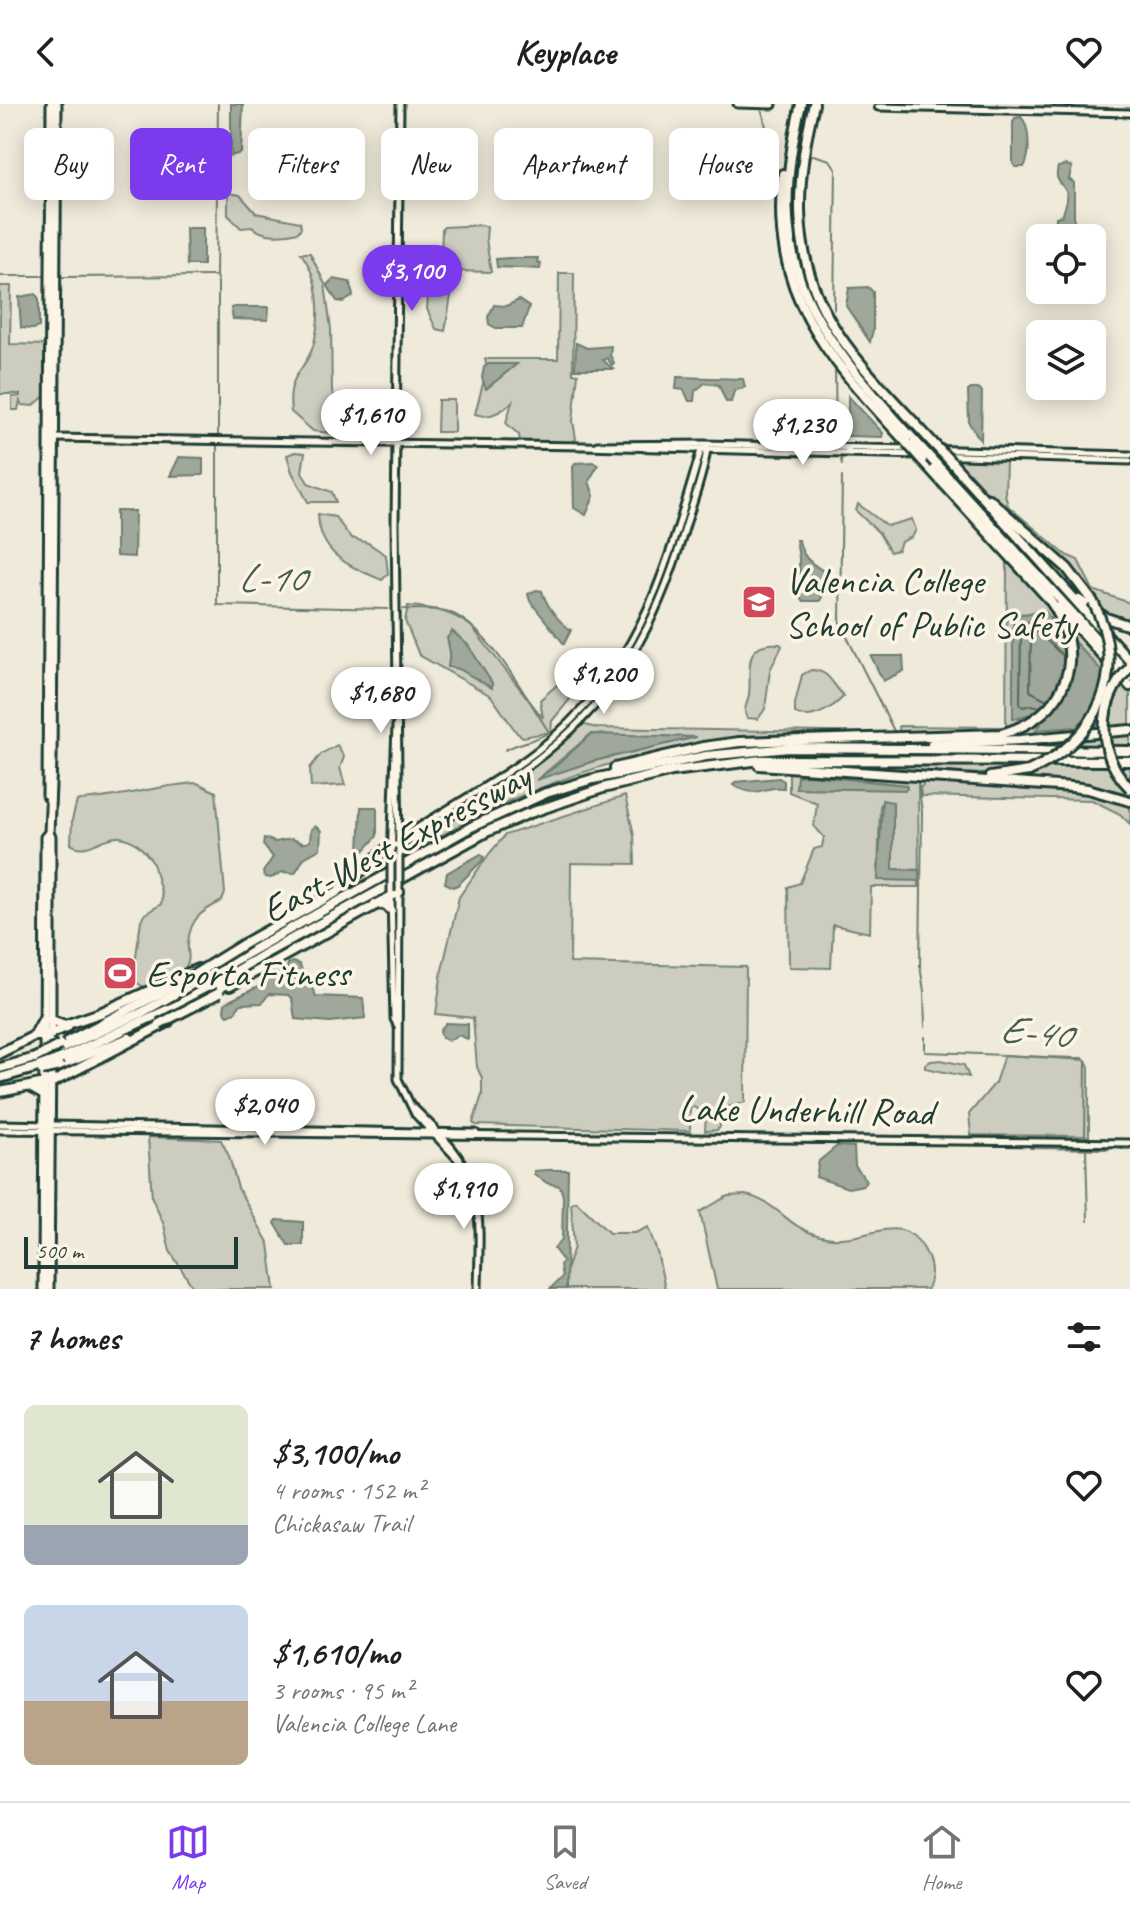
<!DOCTYPE html>
<html lang="en">
<head>
<meta charset="utf-8">
<style>
	body { margin:0; font-family:Caveat,sans-serif; background:#f2f2f2; color:#202124; height:100vh; display:flex; flex-direction:column; font-size:30px; white-space:nowrap }
	* { box-sizing:border-box; margin:0 }
	p { font-size:26px; color:#757577 }
	.icon { flex:none; width:44px; height:44px; fill:none; stroke:currentColor; stroke-width:2; stroke-linecap:round; stroke-linejoin:round }
	.map { position:relative; height:1185px; overflow:hidden }
	.panel { display:flex; flex-direction:column; background:#fff; flex:1 }
	.panel>* { flex:none }
	.hud { position:absolute; left:24px; top:24px; width:1082px; height:72px; display:flex; gap:16px }
	.controls { position:absolute; left:1026px; top:120px; display:grid; gap:16px }
	.controls a { display:grid; place-items:center; width:80px; height:80px; border-radius:12px; background:#fff; box-shadow:0 4px 20px #0003; font-size:40px }
	.scale { position:absolute; left:24px; bottom:20px; width:214px; box-sizing:border-box; padding-left:8px; border:4px solid #1f3d34; border-top:0; font-size:22px; line-height:28px; white-space:nowrap; color:#1f3d34; -webkit-text-stroke:6px #fcf5e5; paint-order:stroke }
	.price { position:absolute; translate:-50% -68px; padding:0 18px; border-radius:28px; background:#fff; color:#222; font-size:26px; line-height:52px; filter:drop-shadow(0 2px 4px #0008) }
	.price::after { content:''; position:absolute; left:50%; top:48px; width:24px; height:18px; margin-left:-12px; background:inherit; clip-path:polygon(0 0,100% 0,50% 100%) }
	.price.selected { background:#7c3aed; color:#fff }
	ul { padding:0; list-style:none }
	li { display:flex; align-items:center; gap:24px; height:200px; padding:0 24px }
	li span { display:grid; place-items:center; flex:none; width:224px; height:160px; border-radius:12px; color:#555 }
	li>.icon { margin-inline-start:auto }
	span .icon { width:96px; height:96px; fill:#fffc; stroke-width:1 }
	li b { font-size:34px }
	h2 { display:flex; justify-content:space-between; align-items:center; height:96px; padding:0 24px; font-size:34px }
	.chip { padding:0 28px; border-radius:12px; background:#fff; box-shadow:0 4px 20px #0003; font-size:28px; line-height:72px }
	.chip.selected { background:#7c3aed; color:#fff }
	header { display:flex; justify-content:space-between; align-items:center; height:104px; padding:0 24px; background:#fff; font-size:36px; font-weight:600 }
	.dock { display:flex; justify-content:space-around; align-items:center; height:112px; border-top:2px solid #e0e0e0; background:#fff; font-size:22px; color:#757577 }
	.dock a { display:grid; justify-items:center; gap:4px }
	.dock .selected { color:#7c3aed }
	.map>svg:first-child { display:block }
</style>
</head>
<body>
<header><svg class="icon" aria-label="back" viewBox="0 0 24 24"><path d="M15 5l-7 7 7 7"/></svg>Keyplace<svg class="icon" aria-label="heart" viewBox="0 0 24 24"><path d="M12 20l-8-8c-3-5 5-10 8-4 3-6 11-1 8 4z"/></svg></header>
<div class="map">
<svg width="1130" height="1185" viewBox="0 0 1130 1185">
	<rect width="100%" height="100%" fill="#efeada"/>
	<filter id="ink" filterUnits="userSpaceOnUse"><feTurbulence type="fractalNoise" baseFrequency=".0125" numOctaves="2"/><feDisplacementMap in="SourceGraphic" scale="16" xChannelSelector="R" yChannelSelector="G"/><feConvolveMatrix kernelMatrix="1 2 1 2 8 2 1 2 1" color-interpolation-filters="sRGB"/></filter>
	<g filter="url(#ink)">
		<g fill="#cccdbf" stroke="#76857a" stroke-width="2" fill-rule="evenodd">
			<path d="M228,89L240,91L256,109L300,118L301,124L298,128C283,132 264,133 252,123L241,124L228,111Z"/>
			<polygon points="482,121 487,123 486,135 491,168 416,166 417,157 441,154 442,125 444,123"/>
			<path d="M301,149H310L325,180L331,225L332,287L341,309V326L337,330L313,327L291,308C286,267 307,268 314,239C322,209 319,174 301,149Z"/>
			<path d="M559,169H574L573,269L578,270L573,317L576,335L572,338H520L519,331L506,319L512,298C502,308 489,315 475,310L487,264L485,255H558Z"/>
			<polygon points="0,182 11,182 10,240 47,241 46,291 33,302 22,301 20,297 18,306 12,306 12,293 20,292 20,290 0,290"/>
			<polygon points="431,190 451,192 445,227 436,225 427,205 428,193"/>
			<polygon points="438,296 454,296 454,328 437,328"/>
			<polygon points="295,348 305,349 302,368 308,379 332,388 336,398 308,398 292,368 287,351"/>
			<polygon points="954,354 1006,357 1005,390 1008,402 1066,451 1078,456 1093,486 1130,499 1130,521 1089,502 1076,490 1005,414 1095,496 1074,468 1001,402"/>
			<polygon points="858,400 887,422 912,415 916,426 912,433 901,438 898,446 890,448 879,429 856,407"/>
			<path d="M318,410L335,413L351,434L368,439L386,451L388,470L382,476C349,462 319,451 318,410Z"/>
			<path d="M1010,457L1130,584V623L993,635L1023,627L1035,619L994,627L900,632L899,622L1006,623L1007,458ZM1038,506L1053,516L1088,618H1081L1077,623L1037,624L1041,618L1034,609L1017,615L1015,509L1027,510Z"/>
			<path d="M408,502C431,503 452,508 471,522L543,614L540,596L559,579L570,581L571,594L552,617L551,628L523,633L517,629L491,592L419,551L405,517Z"/>
			<path d="M780,540L782,542L770,566L765,605L758,615L747,614C742,605 748,600 749,590C752,568 740,536 780,540Z"/>
			<path d="M811,566C830,566 832,581 844,592C833,604 811,618 795,609V600L802,571Z"/>
			<path d="M582,620L596,624L886,629V632C837,632 788,629 739,634C659,643 578,666 504,699C469,715 436,735 402,754V748L410,740L522,670ZM591,630L692,634L594,657L539,674Z"/>
			<polygon points="1130,629 1130,644 944,643 1040,638"/>
			<polygon points="337,641 344,653 340,664 345,681 311,683 310,664 321,650"/>
			<path d="M811,658L1130,662V720L1120,710L1092,696L921,692L920,683L923,682V679L918,678L919,783H871L870,829L833,821L831,864L789,863L788,783L800,779L814,745L822,743L824,733L814,722L817,699L789,688V666L966,681H1003L1030,677L1031,669L984,670L791,660ZM808,671L906,681L907,685L796,684ZM893,698V765L919,766V776H878L880,700Z"/>
			<path d="M197,679L216,688L225,789L222,797C202,807 190,814 188,839C187,844 190,853 188,858C185,870 156,882 145,884L136,878L135,859L141,816L145,810L161,800C164,790 158,780 156,770C154,760 151,755 145,748C112,711 94,756 71,740L72,716L77,697L81,696C121,694 157,681 197,679Z"/>
			<polygon points="625,692 634,731 635,760 571,759 570,859 746,863 745,998 725,1004 720,1008 720,1023 717,1026 705,1027 706,1011 694,1003 690,1004 690,1027 476,1021 473,1019 482,991 482,974 477,963 473,914 436,910 442,866 459,793 489,750 505,731"/>
			<polygon points="1004,951 1086,956 1089,963 1089,1032 971,1031 969,1010 995,979"/>
			<polygon points="941,956 964,961 969,973 925,964 925,960 931,957"/>
			<polygon points="148,1033 221,1036 229,1052 238,1084 269,1140 275,1185 194,1185 170,1147 164,1121 152,1094"/>
			<path d="M745,1091C776,1097 786,1121 814,1130C825,1134 839,1135 851,1133C880,1129 907,1111 926,1149C932,1161 933,1173 927,1185H717L700,1108L728,1092Z"/>
			<polygon points="576,1097 609,1129 635,1129 648,1123 657,1148 665,1185 567,1185 562,1178 574,1143 571,1099"/>
		</g>
		<g fill="#9fa89a" stroke="#6c7d71" stroke-width="2">
			<polygon points="231,0 243,0 241,49 231,52"/>
			<path d="M1021,13C1030,21 1031,52 1024,63H1016L1013,60V18L1015,14Z"/>
			<path d="M1066,61L1072,63L1069,75L1074,79V134H1056V113L1063,111C1064,104 1069,95 1067,89C1061,77 1054,78 1058,63Z"/>
			<polygon points="186,124 203,124 203,161 187,161"/>
			<polygon points="509,154 538,154 537,158 541,159 540,165 497,163 496,155"/>
			<polygon points="333,175 350,178 353,192 344,198 337,197 327,181"/>
			<polygon points="868,183 873,188 873,226 870,238 846,202 849,184"/>
			<polygon points="36,190 39,195 39,223 33,225 21,224 19,193"/>
			<polygon points="519,196 529,203 522,224 496,224 489,220 488,213 494,201 506,202"/>
			<polygon points="234,203 269,203 268,216 233,215 231,204"/>
			<polygon points="576,239 587,244 611,242 610,251 614,259 612,261 607,254 603,256 613,265 575,265"/>
			<polygon points="489,260 517,260 486,285 482,274 484,263"/>
			<polygon points="677,273 743,275 745,283 734,287 731,298 726,298 719,281 705,279 695,287 694,297 689,297 684,286 676,285"/>
			<polygon points="971,285 980,285 982,288 981,337 969,319 968,287"/>
			<polygon points="848,292 883,329 882,333 848,332"/>
			<polygon points="179,353 203,354 203,371 170,372"/>
			<polygon points="593,358 598,361 589,377 594,392 586,411 574,404 573,362 575,359"/>
			<polygon points="116,407 135,407 134,453 116,452"/>
			<path d="M796,436H799C802,453 810,459 825,468L824,489L820,497H803L799,493V454Z"/>
			<path d="M536,486L542,487C546,500 557,517 571,526L564,540L530,497L528,490Z"/>
			<polygon points="1038,506 1045,507 1056,523 1061,524 1103,568 1101,621 1081,618 1077,623 1036,626 1041,620 1034,609 1013,615 1013,511 1031,509"/>
			<polygon points="452,527 468,541 492,579 492,584 459,565 448,563 450,548 447,534"/>
			<polygon points="871,552 903,552 904,567 883,577"/>
			<polygon points="591,630 697,633 594,657 536,676 556,662"/>
			<polygon points="808,671 906,681 907,683 905,686 796,684 797,672"/>
			<path d="M779,674L784,677V684C761,681 762,696 733,681L735,678Z"/>
			<polygon points="882,696 893,698 893,765 919,766 919,777 878,776"/>
			<polygon points="361,703 376,703 377,705 377,732 362,749 359,747"/>
			<path d="M315,722L321,727L320,745L304,754L295,769L282,768L271,774L265,773L263,768L273,753L263,741L264,734L275,738L291,735C299,737 302,742 310,737L311,725Z"/>
			<polygon points="481,750 484,753 483,756 458,781 453,783 445,779 447,769"/>
			<polygon points="292,858 299,860 316,892 363,894 365,914 330,918 295,915 292,895 288,891 269,890 262,899 241,900 235,908 228,911 224,907 225,899 260,882 262,873 275,869 284,872 288,860"/>
			<polygon points="446,919 468,920 468,935 458,931 449,936 442,934 440,927"/>
			<polygon points="837,1042 854,1043 855,1062 866,1076 863,1081 848,1084 816,1073 819,1057"/>
			<polygon points="548,1066 568,1066 566,1185 550,1185 562,1173 560,1161 563,1157 554,1145 562,1135 563,1092 560,1082 547,1079 534,1070 534,1067"/>
			<polygon points="277,1116 303,1118 303,1141 288,1141 275,1119"/>
		</g>
		<g fill="none" stroke-linecap="round" stroke-linejoin="round">
			<g stroke="#52685d" stroke-width="2">
				<polyline points="1047,596 1030,587 1031,529 1038,528 1063,552"/>
				<polyline points="1040,603 1032,601 1023,603 1020,600 1021,520 1041,515 1050,528 1061,536"/>
			</g>
			<g stroke="#6c7d71" stroke-width="2">
				<polyline points="997,3 997,0"/>
				<polyline points="1054,4 1054,0"/>
				<polyline points="762,7 767,27"/>
				<polyline points="813,51 830,56 836,65 834,205"/>
				<polyline points="401,150 401,146"/>
				<polyline points="401,153 401,195"/>
				<polyline points="0,172 45,172"/>
				<polyline points="63,173 214,172"/>
				<polyline points="835,263 836,338"/>
				<polyline points="391,329 391,306"/>
				<polyline points="400,331 400,298"/>
				<polyline points="218,332 218,179 216,172 218,0"/>
				<polyline points="217,341 217,501 388,505"/>
				<polyline points="841,355 842,361"/>
				<polyline points="842,373 840,519 895,629"/>
				<path d="M403,505C416,506 432,504 446,507C486,519 526,593 549,628C537,637 519,638 505,646"/>
				<polyline points="918,677 922,708 920,862 924,887 925,923"/>
				<path d="M925,933V948C978,949 1030,953 1083,954L1086,958L1085,1032"/>
				<polyline points="1030,1044 1109,1045"/>
				<polyline points="1086,1045 1088,1117"/>
				<polyline points="1121,1045 1130,1045"/>
			</g>
			<g stroke="#1f3d34" stroke-width="11">
				<g id="minor">
					<polyline points="737,0 773,1"/>
					<polyline points="878,3 1130,9"/>
					<polyline points="53,334 584,342 919,351"/>
					<polyline points="597,341 706,340 910,345"/>
					<polyline points="924,345 1130,351"/>
					<polyline points="929,351 1130,357"/>
					<path d="M399,736C444,705 495,680 538,646C642,564 665,467 701,346"/>
					<path d="M391,741H402C449,711 502,684 545,649C618,591 657,519 683,431C690,405 705,369 707,344"/>
					<polyline points="399,750 395,419 400,0"/>
					<polyline points="391,755 396,622 398,617"/>
					<polyline points="399,788 398,975 415,1010 467,1065"/>
					<polyline points="391,793 394,915 397,921"/>
					<polyline points="414,1004 435,1025"/>
					<polyline points="0,1020 476,1029"/>
					<polyline points="0,1026 1130,1039"/>
					<path d="M442,1033C487,1078 479,1126 478,1185"/>
				</g>
			</g>
			<g stroke="#1f3d34" stroke-width="13">
				<g id="major">
					<polyline points="50,697 47,692 51,0"/>
					<polyline points="51,931 51,733 49,729 52,656 57,0"/>
					<polyline points="43,1185 45,733 49,729"/>
					<polyline points="49,1185 51,943"/>
				</g>
			</g>
			<g stroke="#1f3d34" stroke-width="14">
				<g id="highway">
					<path d="M801,0C762,163 810,221 915,337"/>
					<path d="M814,0C796,73 790,148 829,215C856,261 897,299 932,338"/>
					<path d="M783,70C769,193 830,255 907,339"/>
					<polyline points="951,358 1130,557"/>
					<polyline points="935,359 1130,572"/>
					<polyline points="989,395 1067,464 1093,498"/>
					<polyline points="1079,496 1106,514 1130,522"/>
					<polyline points="1059,503 1130,582"/>
					<polyline points="932,640 1020,636 1130,626"/>
					<polyline points="759,661 1072,683 1088,685 1130,697"/>
					<path d="M615,664L703,643L739,638L1001,630C1068,612 1089,550 1049,495L922,356"/>
					<polyline points="990,673 1029,667"/>
					<polyline points="375,800 386,801 391,806"/>
					<polyline points="247,838 337,788 391,741"/>
					<polyline points="230,882 399,788"/>
					<polyline points="209,891 241,870"/>
					<polyline points="51,916 65,921 100,909 198,865"/>
					<polyline points="34,932 44,914"/>
					<polyline points="44,935 51,929 67,923"/>
					<polyline points="68,937 176,881"/>
					<polyline points="60,945 141,909 471,723 546,689 593,675 706,652 789,644 1130,647"/>
					<polyline points="0,949 34,932 43,932 51,940"/>
					<polyline points="62,954 176,902 266,849 486,728 527,710 603,684 672,667 761,656 1130,657"/>
					<polyline points="59,962 129,934"/>
					<polyline points="0,964 35,954"/>
					<polyline points="0,974 35,964"/>
					<polyline points="30,983 44,991"/>
					<polyline points="0,988 55,977 168,918"/>
				</g>
			</g>
			<use href="#minor" stroke="#fcf5e5" stroke-width="5"/>
			<use href="#major" stroke="#fcf5e5" stroke-width="7"/>
			<use href="#highway" stroke="#fcf5e5" stroke-width="8"/>
			<g stroke="#1f3d34" stroke-width="11" stroke-linecap="butt">
				<g id="minor-bridge">
					<polyline points="399,750 399,783"/>
					<polyline points="391,788 391,755"/>
				</g>
			</g>
			<g stroke="#1f3d34" stroke-width="14" stroke-linecap="butt">
				<g id="highway-bridge">
					<polyline points="915,337 935,359"/>
					<polyline points="932,338 951,358"/>
					<polyline points="907,339 922,356"/>
					<path d="M1130,563C1097,598 1095,649 1130,684"/>
					<path d="M1029,667C1098,636 1130,568 1093,498"/>
					<polyline points="184,877 247,838"/>
					<polyline points="159,920 219,889"/>
					<polyline points="35,954 60,941"/>
					<polyline points="35,964 62,954"/>
					<polyline points="42,966 59,962"/>
				</g>
			</g>
			<use href="#minor-bridge" stroke="#fcf5e5" stroke-width="5"/>
			<use href="#highway-bridge" stroke="#fcf5e5" stroke-width="8"/>
		</g>
	</g>
	<defs>
		<g id="university-square" transform="scale(1.8)"><rect x="-9" y="-9" width="18" height="18" rx="4" fill="#d1495b" stroke="#fcf5e5"/><path d="M0-5L7-2L0 1L-7-2ZM-4 1L0 2.5L4 1V4Q0 6-4 4Z" fill="#fff"/></g>
		<g id="stadium-square" transform="scale(1.8)"><rect x="-9" y="-9" width="18" height="18" rx="4" fill="#d1495b" stroke="#fcf5e5"/><path d="M0-5a6.5 5 0 1 0 0 10a6.5 5 0 1 0 0-10ZM-3.5-1.8h7v3.6h-7Z" fill="#fff"/></g>
	</defs>
	<g fill-rule="evenodd">
		<use href="#university-square" x="759" y="498"/>
		<use href="#stadium-square" x="120" y="869"/>
	</g>
	<g text-anchor="middle" dominant-baseline="central" stroke-width="7" stroke-linejoin="round" paint-order="stroke">
		<g font-size="38" fill="#1f3d34" stroke="#fcf5e5" text-anchor="start">
			<text x="785" y="476">Valencia College<tspan x="785" dy="44">School of Public Safety</tspan></text>
			<text x="146" y="869">Esporta Fitness</text>
		</g>
		<g font-size="38" fill="#1f3d34" stroke="#fcf5e5">
			<text transform="translate(396 739) rotate(-28)">East-West Expressway</text>
			<text transform="translate(806 1006) rotate(1)">Lake Underhill Road</text>
		</g>
		<g font-size="40" font-style="italic" fill="#455d53" stroke="#fcf5e5">
			<text transform="translate(271 474) rotate(1)">L-10</text>
			<text transform="translate(1035 928) rotate(6)">E-40</text>
		</g>
	</g>
</svg>
<div class="controls">
<a><svg class="icon" aria-label="locate" viewBox="0 0 24 24"><circle cx="12" cy="12" r="6"/><path d="M12 2v4M12 18v4M2 12h4M18 12h4"/></svg></a>
<a><svg class="icon" aria-label="layers" viewBox="0 0 24 24"><path d="M12 4l9 5-9 5-9-5zM3 14l9 5 9-5"/></svg></a>
</div>
<div class="scale">500 m</div>
<b class="price selected" style="left:412px;top:209px">$3,100</b>
<b class="price" style="left:371px;top:353px">$1,610</b>
<b class="price" style="left:803px;top:363px">$1,230</b>
<b class="price" style="left:604px;top:612px">$1,200</b>
<b class="price" style="left:381px;top:631px">$1,680</b>
<b class="price" style="left:265px;top:1043px">$2,040</b>
<b class="price" style="left:464px;top:1127px">$1,910</b>
<div class="hud">
<a class="chip">Buy</a>
<a class="chip selected">Rent</a>
<a class="chip">Filters</a>
<a class="chip">New</a>
<a class="chip">Apartment</a>
<a class="chip">House</a>
</div>
</div>
<section class="panel">
<h2>7 homes<svg class="icon" aria-label="filters" viewBox="0 0 24 24"><path d="M4 7h16M4 17h16"/><circle cx="9" cy="7" r="2"/><circle cx="15" cy="17" r="2"/></svg></h2>
<ul>
<li><span style="background:linear-gradient(#dfe7d0 75%,#9aa5b1 0)"><svg class="icon" aria-label="home" viewBox="0 0 24 24"><path d="M3 11l9-7 9 7M6 9v11h12V9"/></svg></span><div><b>$3,100/mo</b><p>4 rooms · 152 m²</p><p>Chickasaw Trail</p></div><svg class="icon" aria-label="heart" viewBox="0 0 24 24"><path d="M12 20l-8-8c-3-5 5-10 8-4 3-6 11-1 8 4z"/></svg></li>
<li><span style="background:linear-gradient(#c9d6e8 60%,#b9a48a 0)"><svg class="icon" aria-label="home" viewBox="0 0 24 24"><path d="M3 11l9-7 9 7M6 9v11h12V9"/></svg></span><div><b>$1,610/mo</b><p>3 rooms · 95 m²</p><p>Valencia College Lane</p></div><svg class="icon" aria-label="heart" viewBox="0 0 24 24"><path d="M12 20l-8-8c-3-5 5-10 8-4 3-6 11-1 8 4z"/></svg></li>
</ul>
</section>
<nav class="dock">
<a class="selected"><svg class="icon" aria-label="map" viewBox="0 0 24 24"><path d="M3 6l6-2 6 2 6-2v14l-6 2-6-2-6 2zM9 4v14M15 6v14"/></svg>Map</a>
<a><svg class="icon" aria-label="saved" viewBox="0 0 24 24"><path d="M7 4h10v16l-5-4-5 4z"/></svg>Saved</a>
<a><svg class="icon" aria-label="home" viewBox="0 0 24 24"><path d="M3 11l9-7 9 7M6 9v11h12V9"/></svg>Home</a>
</nav>
</body>
</html>
